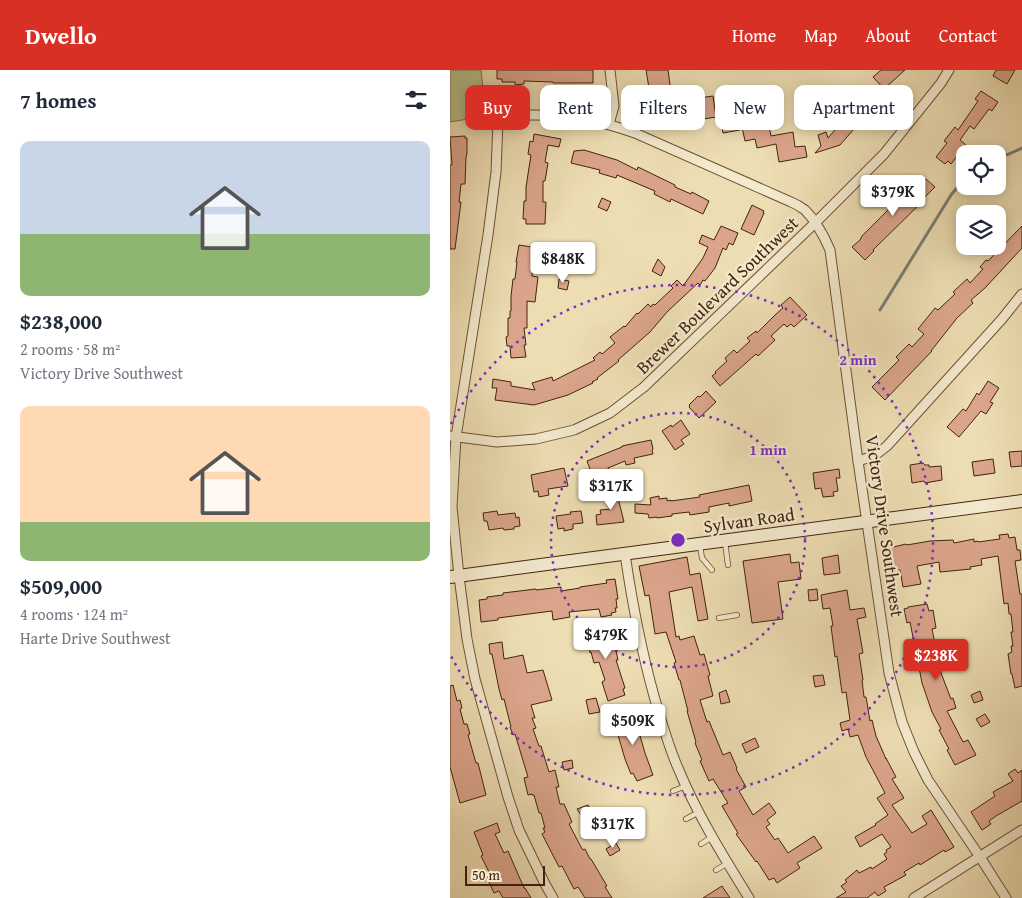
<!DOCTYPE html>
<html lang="en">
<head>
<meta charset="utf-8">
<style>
	body { margin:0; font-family:"Gentium Book Plus",serif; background:#f2f2f3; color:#1f2937; height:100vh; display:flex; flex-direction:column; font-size:19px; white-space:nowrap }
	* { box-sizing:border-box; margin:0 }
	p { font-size:16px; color:#747a83 }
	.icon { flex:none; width:28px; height:28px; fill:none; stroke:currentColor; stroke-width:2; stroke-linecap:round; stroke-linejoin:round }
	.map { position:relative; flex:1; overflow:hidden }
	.drawer { display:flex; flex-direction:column; background:#fff; width:450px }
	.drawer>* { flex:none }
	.guide { position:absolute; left:15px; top:15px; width:475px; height:45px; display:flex; gap:10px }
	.buttons { position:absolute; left:506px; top:75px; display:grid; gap:10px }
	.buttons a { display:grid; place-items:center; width:50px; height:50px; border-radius:10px; background:#fff; box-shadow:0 2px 12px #0003; font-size:25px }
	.scale { position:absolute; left:15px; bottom:12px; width:80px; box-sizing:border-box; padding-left:5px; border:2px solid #43230d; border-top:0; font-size:14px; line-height:18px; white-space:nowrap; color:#43230d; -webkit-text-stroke:4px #f3e9cd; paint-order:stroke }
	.price { position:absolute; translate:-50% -42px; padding:0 11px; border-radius:5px; background:#fff; color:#222; font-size:16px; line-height:32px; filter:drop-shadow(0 1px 2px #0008) }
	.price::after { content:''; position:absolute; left:50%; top:30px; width:15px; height:11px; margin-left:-8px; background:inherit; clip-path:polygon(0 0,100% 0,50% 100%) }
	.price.selected { background:#d93025; color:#fff }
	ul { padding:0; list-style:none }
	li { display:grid; align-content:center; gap:10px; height:265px; padding:0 20px }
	li span { display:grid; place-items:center; height:155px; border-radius:10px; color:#555 }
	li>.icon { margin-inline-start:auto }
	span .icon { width:90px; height:90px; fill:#fffc; stroke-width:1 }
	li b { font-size:21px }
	h2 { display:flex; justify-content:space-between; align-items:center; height:60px; padding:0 20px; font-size:21px }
	.pill { padding:0 18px; border-radius:10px; background:#fff; box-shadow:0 2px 12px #0003; font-size:18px; line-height:45px }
	.pill.selected { background:#d93025; color:#fff }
	header { display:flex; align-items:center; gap:30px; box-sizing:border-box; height:70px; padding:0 25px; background:#d93025; color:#fff }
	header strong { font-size:24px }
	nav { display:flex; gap:28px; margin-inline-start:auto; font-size:18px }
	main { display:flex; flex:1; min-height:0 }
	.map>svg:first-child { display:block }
</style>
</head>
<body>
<header>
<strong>Dwello</strong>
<nav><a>Home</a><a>Map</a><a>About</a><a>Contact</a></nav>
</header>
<main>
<section class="drawer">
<h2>7 homes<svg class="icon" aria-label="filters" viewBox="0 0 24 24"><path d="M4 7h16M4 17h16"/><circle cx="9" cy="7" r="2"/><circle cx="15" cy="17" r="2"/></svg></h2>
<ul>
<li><span style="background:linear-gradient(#c9d6e8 60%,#8fb573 0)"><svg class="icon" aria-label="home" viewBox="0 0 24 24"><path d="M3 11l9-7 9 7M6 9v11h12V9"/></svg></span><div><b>$238,000</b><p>2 rooms · 58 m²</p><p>Victory Drive Southwest</p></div></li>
<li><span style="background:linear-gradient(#ffd9b3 75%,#8fb573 0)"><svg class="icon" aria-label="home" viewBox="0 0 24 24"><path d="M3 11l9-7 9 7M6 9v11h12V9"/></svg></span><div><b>$509,000</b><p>4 rooms · 124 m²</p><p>Harte Drive Southwest</p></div></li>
</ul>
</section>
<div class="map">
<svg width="572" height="828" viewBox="0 0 572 828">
	<rect width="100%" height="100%" fill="#edddb2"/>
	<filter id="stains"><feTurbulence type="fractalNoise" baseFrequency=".004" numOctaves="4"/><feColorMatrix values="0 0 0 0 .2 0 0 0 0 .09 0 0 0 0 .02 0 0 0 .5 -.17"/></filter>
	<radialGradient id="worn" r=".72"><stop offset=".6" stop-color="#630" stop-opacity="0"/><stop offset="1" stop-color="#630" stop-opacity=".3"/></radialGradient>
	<polygon fill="#b7c18d" stroke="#7d724d" points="0,0 31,0 36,46 0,52"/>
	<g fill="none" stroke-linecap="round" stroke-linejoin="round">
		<g stroke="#787e71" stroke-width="3">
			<polyline points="548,87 559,84 572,78"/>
			<polyline points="430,240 501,125 515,108"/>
		</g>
	</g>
	<g fill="#dba58b" stroke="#43230d">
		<polygon points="47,0 143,0 143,13 103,13 103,12 74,11 74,14 65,15 65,12 52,12 52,9 47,9"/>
		<polygon points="196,0 218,0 221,22 227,22 228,31 263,26 266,47 241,51 239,40 209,41 207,35 203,35 202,32 193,33 193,25 200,24"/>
		<polygon points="431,0 455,0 434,19 423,7"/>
		<polygon points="546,0 565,0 557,14 543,6"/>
		<polygon points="531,21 548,32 542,41 539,39 524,59 520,56 510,70 516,75 501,94 498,91 495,94 486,87 497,73 494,71 505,57 508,60 528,31 525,29"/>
		<polygon points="408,23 422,36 394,40"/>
		<polygon points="280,41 280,44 287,43 290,60 273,63 269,42"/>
		<polygon points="416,45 390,75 365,83 371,76 368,65 376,62 378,68 392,52"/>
		<polygon points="318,52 321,66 343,62 345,77 355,76 357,87 329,92 326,74 307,78 305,69 295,71 292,57"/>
		<polygon points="84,64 111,69 109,77 98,75 95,92 98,93 95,111 93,111 93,132 96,132 95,154 76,154 76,149 73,149 74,131 76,131 76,117 81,85 78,84 80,71 83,72"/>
		<polygon points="15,66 15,68 17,68 17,84 16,87 15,114 11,114 9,132 11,132 5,179 0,179 0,95 2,95 0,67"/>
		<polygon points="134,80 167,90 187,100 188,97 225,115 225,117 241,124 242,122 259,131 253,144 221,129 220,132 204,124 205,121 167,105 166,108 149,103 150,100 121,93 124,81"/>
		<polygon points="468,107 473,112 476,109 485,117 474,128 475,129 423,180 424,181 415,190 402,177 410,170 412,166 442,136 441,134 448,128 449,128"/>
		<polygon points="152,128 161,132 157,141 148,137"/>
		<polygon points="302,135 314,141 313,143 314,143 304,165 291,159"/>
		<polygon points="271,156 288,163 283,175 279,173 276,180 273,178 265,198 255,211 253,210 250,215 248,213 217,242 200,262 168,290 169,291 147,308 148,309 142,312 143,313 118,325 84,335 45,330 47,318 42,318 43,309 61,312 61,316 85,320 82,313 102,307 103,311 145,290 143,288 150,282 152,284 165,273 160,267 174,256 175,257 187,243 188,244 198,234 201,237 203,234 205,235 223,218 221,216 227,210 233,216 253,188 258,177 249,173 252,165 264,170"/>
		<polygon points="572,156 572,178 535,218 521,230 523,233 507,248 481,281 482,281 435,330 422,317 449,290 446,287 459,274 462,277 474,264 468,259 485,238 488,240 505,224 503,222 517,209 520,213 533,199 530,197 536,190 538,191"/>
		<polygon points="69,175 88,178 87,186 84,186 82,206 88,207 85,232 77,231 77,258 74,258 76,275 74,275 76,287 61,288 60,276 57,276 56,267 58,266 58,248 60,248 60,241 61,241 61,226 63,209 65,209 67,192 66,192"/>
		<polygon points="208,189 215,197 211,206 202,201"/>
		<polygon points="109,209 119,211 117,220 108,218"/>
		<polygon points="340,227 357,245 344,257 341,254 337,257 334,254 321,266 325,270 308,286 306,284 270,316 262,306 266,303 265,302 277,291 275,288 284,280 287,283 300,271 297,268 306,261 307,263 325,245 333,238 331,235"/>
		<polygon points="538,311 549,318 540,332 543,333 536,344 531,341 509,367 497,357 513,339 516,341 527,323 529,325"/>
		<polygon points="256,321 266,332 249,348 239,337 240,336 239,335 248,326 250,327"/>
		<polygon points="231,350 240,364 231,370 234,374 225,380 212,361 221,355 222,357"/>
		<polygon points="201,370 203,379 202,380 203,384 184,388 185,393 176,395 175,391 158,398 159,401 143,407 137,391 172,377 172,376"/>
		<polygon points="572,381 572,396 561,397 559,382"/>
		<polygon points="543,389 545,403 524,406 522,392"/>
		<polygon points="473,393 475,395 479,395 479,397 491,396 492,410 475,413 474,411 462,413 460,395"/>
		<polygon points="114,398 118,416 98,419 99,425 89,427 88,421 84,422 81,405"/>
		<polygon points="389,399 390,408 386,408 388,421 383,422 384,426 373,427 371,418 365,419 363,403"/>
		<polygon points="299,415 302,431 279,436 279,433 259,437 259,442 240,445 239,442 222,444 222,446 207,448 207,447 199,448 198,444 185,443 185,434 201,435 200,428 209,426 209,429 217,428 217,431 221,430 221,431 250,427 249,425"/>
		<polygon points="166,420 174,452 147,455 146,445 151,444 150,440 161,439 157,422"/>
		<polygon points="47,441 48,445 65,443 66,448 69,447 70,456 64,457 64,459 54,460 53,458 39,460 37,451 34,451 33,443"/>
		<polygon points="131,441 133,453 123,454 123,459 114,461 114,458 108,459 106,446 121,444 120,442"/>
		<polygon points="558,464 559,468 565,467 567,480 570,480 571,490 565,491 570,524 572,524 572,616 565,618 562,604 561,604 558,584 562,582 561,576 563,576 561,562 563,562 561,544 559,544 558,533 554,534 548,486 531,489 532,495 520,497 521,499 490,502 489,492 467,496 471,514 453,517 450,500 440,502 435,479 456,474 457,475 480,471 503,470 504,473 524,469 524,472 528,471 528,472 550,469 549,465"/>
		<polygon points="340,484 341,493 349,492 351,509 328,512 333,549 302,553 293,491"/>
		<polygon points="388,485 390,503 374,505 372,488"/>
		<polygon points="237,487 240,505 250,503 258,549 248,551 242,517 219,522 226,567 229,566 230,570 244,566 250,585 254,584 260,605 258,606 263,626 250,630 257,652 259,651 273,685 280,682 287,698 286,699 296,717 289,721 303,745 319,733 326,743 317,750 320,754 316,757 325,770 328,768 338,783 364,766 372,778 347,793 350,798 327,813 324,808 319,810 307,791 306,792 286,764 288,763 272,736 278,733 263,709 259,711 250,691 252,690 245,673 246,672 237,641 238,641 230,610 229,610 224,593 226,592 216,562 205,564 199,525 195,526 189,496"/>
		<polygon points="165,509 168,529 166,529 167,538 165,538 166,542 161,543 162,545 151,547 149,539 119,542 120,547 103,550 102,541 48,548 48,550 31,552 29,530 37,529 37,527 53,525 53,523 86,519 86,520 111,517 111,521 130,518 130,517 157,513 156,510"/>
		<polygon points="367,519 368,530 359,531 358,520"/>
		<polygon points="397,520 400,540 414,538 416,547 407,549 413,583 409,584 413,610 412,610 414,627 416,627 420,651 422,650 426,666 436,689 436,688 446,707 442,709 454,728 442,735 462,763 477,754 472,746 481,740 504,777 495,782 494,780 470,795 469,793 454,802 456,805 434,817 436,821 428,826 425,822 417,828 386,828 396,822 391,816 397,812 395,810 407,800 409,803 421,797 422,799 437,789 434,784 437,782 436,780 441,777 432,764 410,777 405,767 426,755 425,754 438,745 427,728 435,723 416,687 408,665 400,667 398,659 392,661 390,653 400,650 396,622 392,623 387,586 385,587 381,556 383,556 380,538 373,539 371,525"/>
		<polygon points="477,534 479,541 483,540 486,558 482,559 487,584 492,583 495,593 490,593 491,603 501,629 503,628 506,638 497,641 513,672 518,670 526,685 505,695 497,680 499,679 489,660 491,659 482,642 472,613 460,552 457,553 454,539 458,538 458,537"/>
		<polygon points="159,554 161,572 164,571 168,590 166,590 175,618 173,619 175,625 158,631 152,612 155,610 149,592 144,593 141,582 140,583 137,557"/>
		<polygon points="52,572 54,589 73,585 77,603 93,600 102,630 81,635 85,648 82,648 86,658 83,659 89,676 91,676 99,702 105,700 109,717 106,717 110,734 114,734 122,752 119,754 131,777 133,780 135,779 140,789 141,789 157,816 155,817 162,828 135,828 128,817 124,819 112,796 109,797 92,764 95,762 93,758 95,758 91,743 89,743 84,725 82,725 82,724 78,725 74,708 78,707 65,664 63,665 60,657 61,657 54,629 52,630 49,619 42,584 40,584 39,574"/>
		<polygon points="514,572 515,580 504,581 503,573"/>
		<polygon points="373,605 375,615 365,617 363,606"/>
		<polygon points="3,615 7,631 10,630 12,638 10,639 14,654 17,654 20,664 18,665 26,693 28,693 36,725 10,733 0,697 0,616"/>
		<polygon points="276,620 280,632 271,634 269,623"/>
		<polygon points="530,621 533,630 524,633 521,625"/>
		<polygon points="146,628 150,642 139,644 136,630"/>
		<polygon points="181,643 182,646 184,645 195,683 203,705 187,711 183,703 181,704 175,689 163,648"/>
		<polygon points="535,644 540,652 531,657 526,649"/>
		<polygon points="305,668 309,677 296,683 292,674"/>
		<polygon points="122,690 123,698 114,700 112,692"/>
		<polygon points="565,699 568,703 572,700 572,731 546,746 539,751 541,754 532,760 521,742 545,726 543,722 563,711 558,704"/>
		<polygon points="138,735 142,744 133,748 127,739"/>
		<polygon points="47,753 50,762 45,764 54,783 58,781 74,818 75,818 81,828 53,828 49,821 44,823 37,808 41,806 31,786 33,785 24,762"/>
		<polygon points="166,773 170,780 160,786 156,779"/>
		<polygon points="272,816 280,828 253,828"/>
	</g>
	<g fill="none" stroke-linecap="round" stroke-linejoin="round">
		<g stroke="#6e5236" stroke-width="6">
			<g id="lane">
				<polyline points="275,472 278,495"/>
				<polyline points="250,476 252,488 262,500"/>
				<polyline points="269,548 287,545"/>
				<polyline points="223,721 236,716"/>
				<polyline points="236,749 249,742"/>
				<polyline points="251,774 262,767"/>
				<polyline points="266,800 278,793"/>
			</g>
		</g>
		<g stroke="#6e5236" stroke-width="11">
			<g id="street">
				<polyline points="159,54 164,36 160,0"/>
				<polyline points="0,366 47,372 86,369 124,360 160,343 194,317 365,153 434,84 491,13 499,0"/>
				<polyline points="408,391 424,386 437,376 552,249 572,224"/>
				<path d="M175,484C182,532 191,579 204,626C211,650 218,675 228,698C247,744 273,786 299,828"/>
				<path d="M103,828L95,814L69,760L58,727L25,609L17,569L9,506L2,437L6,367L38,165L46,102L48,51C58,44 66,46 78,45C118,44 148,50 185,63L341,132C346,134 351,137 355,140C366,151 374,166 380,180L408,391L439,603L452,652L464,682L478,710L530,787L556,828"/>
				<polyline points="464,828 572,760"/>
			</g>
		</g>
		<g stroke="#43230d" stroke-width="14">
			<polyline id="secondary" points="0,507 572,431"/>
		</g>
		<use href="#lane" stroke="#f3e9cd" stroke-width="4.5"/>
		<use href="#street" stroke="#f3e9cd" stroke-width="9"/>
		<use href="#secondary" stroke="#f3e9cd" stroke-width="12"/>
	</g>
	<g fill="none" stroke="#7b2cbf" stroke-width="2.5" stroke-dasharray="2.5 5">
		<circle cx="228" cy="470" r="127"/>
		<path d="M1 354A255 255 0 1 1 1 586"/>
	</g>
	<g text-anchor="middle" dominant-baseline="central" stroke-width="4.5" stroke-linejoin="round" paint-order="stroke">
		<g font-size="18" fill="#43230d" stroke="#f3e9cd">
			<text transform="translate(267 225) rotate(-44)">Brewer Boulevard Southwest</text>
			<text transform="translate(299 450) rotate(-8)">Sylvan Road</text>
			<text transform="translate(435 456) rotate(82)">Victory Drive Southwest</text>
		</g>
	</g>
	<circle cx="228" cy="470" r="8" fill="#7b2cbf" stroke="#f3e9cd" stroke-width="2.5"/>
	<g font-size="15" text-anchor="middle" font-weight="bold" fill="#7b2cbf" stroke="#f3e9cd" stroke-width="4.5" stroke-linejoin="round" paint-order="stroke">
		<text x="408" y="295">2 min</text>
		<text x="318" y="385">1 min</text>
	</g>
	<rect width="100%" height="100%" filter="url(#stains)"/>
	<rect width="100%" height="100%" fill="url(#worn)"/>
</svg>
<div class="buttons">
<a><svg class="icon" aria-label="locate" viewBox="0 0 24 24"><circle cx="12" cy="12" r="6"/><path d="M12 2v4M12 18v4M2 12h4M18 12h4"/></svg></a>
<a><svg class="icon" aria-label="layers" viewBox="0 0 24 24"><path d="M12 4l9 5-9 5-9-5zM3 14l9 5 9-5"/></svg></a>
</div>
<div class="scale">50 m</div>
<b class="price" style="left:443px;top:147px">$379K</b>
<b class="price" style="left:113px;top:214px">$848K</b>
<b class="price" style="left:161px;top:441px">$317K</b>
<b class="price" style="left:156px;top:590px">$479K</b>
<b class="price selected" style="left:486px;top:611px">$238K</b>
<b class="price" style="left:183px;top:676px">$509K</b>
<b class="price" style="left:163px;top:779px">$317K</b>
<div class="guide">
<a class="pill selected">Buy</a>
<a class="pill">Rent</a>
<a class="pill">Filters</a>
<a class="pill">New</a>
<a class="pill">Apartment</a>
</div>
</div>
</main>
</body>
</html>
